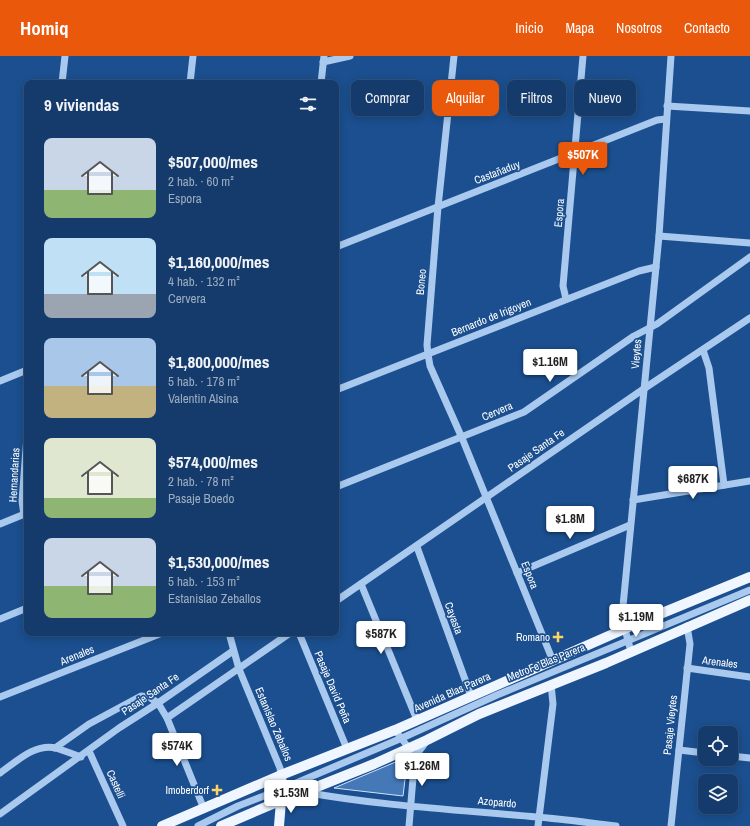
<!DOCTYPE html>
<html lang="es">
<head>
<meta charset="utf-8">
<style>
	body { margin:0; font-family:"Archivo Narrow",sans-serif; background:#1d4271; color:#f1f3f6; height:100vh; display:flex; flex-direction:column; font-size:15px; white-space:nowrap }
	* { box-sizing:border-box; margin:0 }
	p { font-size:13px; color:#9dadc1 }
	.icon { flex:none; width:22px; height:22px; fill:none; stroke:currentColor; stroke-width:2; stroke-linecap:round; stroke-linejoin:round }
	.map { position:relative; flex:1; overflow:hidden }
	.sheet { position:absolute; left:24px; top:24px; width:315px; height:556px; display:flex; flex-direction:column; background:#143b6b; border-radius:8px; box-shadow:0 2px 10px #0003,0 0 0 1px #33557e }
	.sheet>* { flex:none }
	.hud { position:absolute; left:351px; top:24px; width:339px; height:36px; display:flex; gap:8px }
	.controls { position:absolute; left:698px; top:670px; display:grid; gap:8px }
	.controls a { display:grid; place-items:center; width:40px; height:40px; border-radius:8px; background:#143b6b; box-shadow:0 2px 10px #0003,0 0 0 1px #33557e; font-size:20px }
	.price { position:absolute; translate:-50% -34px; padding:0 9px; border-radius:4px; background:#fff; color:#222; font-size:13px; line-height:26px; filter:drop-shadow(0 1px 2px #0008) }
	.price::after { content:''; position:absolute; left:50%; top:24px; width:12px; height:9px; margin-left:-6px; background:inherit; clip-path:polygon(0 0,100% 0,50% 100%) }
	.price.selected { background:#ea580c; color:#fff }
	ul { padding:0; list-style:none }
	li { display:flex; align-items:center; gap:12px; height:100px; padding:0 20px }
	li span { display:grid; place-items:center; flex:none; width:112px; height:80px; border-radius:8px; color:#555 }
	li>.icon { margin-inline-start:auto }
	span .icon { width:48px; height:48px; fill:#fffc; stroke-width:1 }
	li b { font-size:17px }
	h2 { display:flex; justify-content:space-between; align-items:center; height:48px; padding:0 20px; font-size:17px }
	.tag { padding:0 14px; border-radius:8px; background:#143b6b; box-shadow:0 2px 10px #0003,0 0 0 1px #33557e; font-size:14px; line-height:36px }
	.tag.selected { background:#ea580c; color:#fff }
	header { display:flex; align-items:center; gap:24px; box-sizing:border-box; height:56px; padding:0 20px; background:#ea580c; color:#fff }
	header strong { font-size:19px }
	nav { display:flex; gap:22px; margin-inline-start:auto; font-size:14px }
	.map>svg:first-child { display:block }
</style>
</head>
<body>
<header>
<strong>Homiq</strong>
<nav><a>Inicio</a><a>Mapa</a><a>Nosotros</a><a>Contacto</a></nav>
</header>
<div class="map">
<svg width="750" height="770" viewBox="0 0 750 770">
	<rect width="100%" height="100%" fill="#1b4f8f"/>
	<polygon fill="#4478b7" stroke="#cfe3fa" points="405,702 407,707 403,740 334,732"/>
	<g fill="none" stroke-linecap="round" stroke-linejoin="round">
		<g stroke="#a9c9ee" stroke-width="7">
			<polyline points="454,0 438,151 427,289 428,298 430,310 462,382 553,605"/>
			<polyline points="323,6 350,0"/>
			<polyline points="62,27 65,0"/>
			<polyline points="190,27 193,0"/>
			<polyline points="321,27 324,0"/>
			<polyline points="667,50 750,55"/>
			<polyline points="659,180 750,187"/>
			<polyline points="336,191 657,64 666,63"/>
			<polyline points="566,243 563,230 583,0"/>
			<polyline points="703,294 709,312 724,429"/>
			<polyline points="0,325 27,314"/>
			<polyline points="336,334 639,215 656,211"/>
			<polyline points="336,431 524,356 634,280 657,268 750,201"/>
			<polyline points="633,444 750,425"/>
			<polyline points="24,459 22,445 27,380"/>
			<polyline points="0,468 27,457"/>
			<polyline points="417,491 471,640"/>
			<polyline points="517,517 630,469"/>
			<polyline points="361,528 417,664"/>
			<polyline points="336,545 645,332 750,262"/>
			<polyline points="0,563 27,552"/>
			<polyline points="229,577 239,613 280,712 281,719"/>
			<polyline points="299,577 347,693"/>
			<polyline points="631,596 625,573 623,550 659,180 671,0"/>
			<polyline points="687,612 750,621"/>
			<polyline points="0,641 162,577"/>
			<polyline points="167,662 290,577"/>
			<polyline points="395,674 411,695 414,708"/>
			<polyline points="55,692 89,668 141,640 149,641 158,647 167,662 204,753"/>
			<polyline points="679,694 705,697"/>
			<polyline points="89,695 123,770"/>
			<polyline points="731,700 750,702"/>
			<path d="M0,717C16,706 35,687 56,692C65,695 73,698 81,701"/>
			<path d="M304,736C381,750 460,754 537,761C563,763 590,767 616,770"/>
			<polyline points="0,758 119,672 158,647 233,595"/>
			<polyline points="198,770 238,750 282,733 402,682 497,639 750,534"/>
			<polyline points="409,770 414,710 417,698 426,686"/>
			<polyline points="538,770 553,648 551,628"/>
			<polyline points="671,770 690,588 687,570"/>
		</g>
		<g stroke="#f0f6ff" stroke-width="10">
			<polyline points="162,770 281,719 395,674 638,567 750,521"/>
			<polyline points="221,770 282,744 304,736 374,708 427,684 479,658 606,607 750,544"/>
			<polyline points="279,770 282,733 281,719"/>
		</g>
	</g>
	<g fill="#ffd166" stroke="#1b4f8f" stroke-width="1.5">
		<path d="M556 575h4v4h4v4h-4v4h-4v-4h-4v-4h4z"/>
		<path d="M215 728h4v4h4v4h-4v4h-4v-4h-4v-4h4z"/>
	</g>
	<g text-anchor="middle" dominant-baseline="central" stroke-width="3.5" stroke-linejoin="round" paint-order="stroke">
		<g font-size="11" fill="#fff" stroke="#1b4f8f">
			<text transform="translate(497 116) rotate(-21)">Castañaduy</text>
			<text transform="translate(559 157) rotate(-85)">Espora</text>
			<text transform="translate(421 226) rotate(-85)">Boneo</text>
			<text transform="translate(491 261) rotate(-22)">Bernardo de Irigoyen</text>
			<text transform="translate(636 298) rotate(-85)">Vieytes</text>
			<text transform="translate(497 355) rotate(-23)">Cervera</text>
			<text transform="translate(536 394) rotate(-35)">Pasaje Santa Fe</text>
			<text transform="translate(14 419) rotate(-87)">Hernandarias</text>
			<text transform="translate(530 519) rotate(68)">Espora</text>
			<text transform="translate(454 562) rotate(70)">Cayasta</text>
			<text transform="translate(77 599) rotate(-22)">Arenales</text>
			<text transform="translate(546 606) rotate(-22)">MetroFe Blas Parera</text>
			<text transform="translate(720 606) rotate(7)">Arenales</text>
			<text transform="translate(333 631) rotate(67)">Pasaje David Peña</text>
			<text transform="translate(452 636) rotate(-24)">Avenida Blas Parera</text>
			<text transform="translate(150 638) rotate(-34)">Pasaje Santa Fe</text>
			<text transform="translate(274 668) rotate(67)">Estanislao Zeballos</text>
			<text transform="translate(670 669) rotate(-84)">Pasaje Vieytes</text>
			<text transform="translate(116 728) rotate(66)">Castelli</text>
			<text transform="translate(497 746) rotate(5)">Azopardo</text>
		</g>
		<g font-size="11" fill="#fff" stroke="#1b4f8f" text-anchor="end">
			<text x="550" y="581">Romano</text>
			<text x="209" y="734">Imoberdorf</text>
		</g>
	</g>
</svg>
<div class="controls">
<a><svg class="icon" aria-label="locate" viewBox="0 0 24 24"><circle cx="12" cy="12" r="6"/><path d="M12 2v4M12 18v4M2 12h4M18 12h4"/></svg></a>
<a><svg class="icon" aria-label="layers" viewBox="0 0 24 24"><path d="M12 4l9 5-9 5-9-5zM3 14l9 5 9-5"/></svg></a>
</div>
<b class="price selected" style="left:583px;top:120px">$507K</b>
<b class="price" style="left:550px;top:327px">$1.16M</b>
<b class="price" style="left:693px;top:444px">$687K</b>
<b class="price" style="left:570px;top:484px">$1.8M</b>
<b class="price" style="left:636px;top:582px">$1.19M</b>
<b class="price" style="left:381px;top:599px">$587K</b>
<b class="price" style="left:177px;top:711px">$574K</b>
<b class="price" style="left:422px;top:731px">$1.26M</b>
<b class="price" style="left:291px;top:758px">$1.53M</b>
<div class="hud">
<a class="tag">Comprar</a>
<a class="tag selected">Alquilar</a>
<a class="tag">Filtros</a>
<a class="tag">Nuevo</a>
</div>
<section class="sheet">
<h2>9 viviendas<svg class="icon" aria-label="filters" viewBox="0 0 24 24"><path d="M4 7h16M4 17h16"/><circle cx="9" cy="7" r="2"/><circle cx="15" cy="17" r="2"/></svg></h2>
<ul>
<li><span style="background:linear-gradient(#c9d6e8 65%,#8fb573 0)"><svg class="icon" aria-label="home" viewBox="0 0 24 24"><path d="M3 11l9-7 9 7M6 9v11h12V9"/></svg></span><div><b>$507,000/mes</b><p>2 hab. · 60 m²</p><p>Espora</p></div></li>
<li><span style="background:linear-gradient(#bfe0f5 70%,#9aa5b1 0)"><svg class="icon" aria-label="home" viewBox="0 0 24 24"><path d="M3 11l9-7 9 7M6 9v11h12V9"/></svg></span><div><b>$1,160,000/mes</b><p>4 hab. · 132 m²</p><p>Cervera</p></div></li>
<li><span style="background:linear-gradient(#a9c7e8 60%,#c2b280 0)"><svg class="icon" aria-label="home" viewBox="0 0 24 24"><path d="M3 11l9-7 9 7M6 9v11h12V9"/></svg></span><div><b>$1,800,000/mes</b><p>5 hab. · 178 m²</p><p>Valentin Alsina</p></div></li>
<li><span style="background:linear-gradient(#dfe7d0 75%,#8fb573 0)"><svg class="icon" aria-label="home" viewBox="0 0 24 24"><path d="M3 11l9-7 9 7M6 9v11h12V9"/></svg></span><div><b>$574,000/mes</b><p>2 hab. · 78 m²</p><p>Pasaje Boedo</p></div></li>
<li><span style="background:linear-gradient(#c9d6e8 60%,#8fb573 0)"><svg class="icon" aria-label="home" viewBox="0 0 24 24"><path d="M3 11l9-7 9 7M6 9v11h12V9"/></svg></span><div><b>$1,530,000/mes</b><p>5 hab. · 153 m²</p><p>Estanislao Zeballos</p></div></li>
</ul>
</section>
</div>
</body>
</html>
